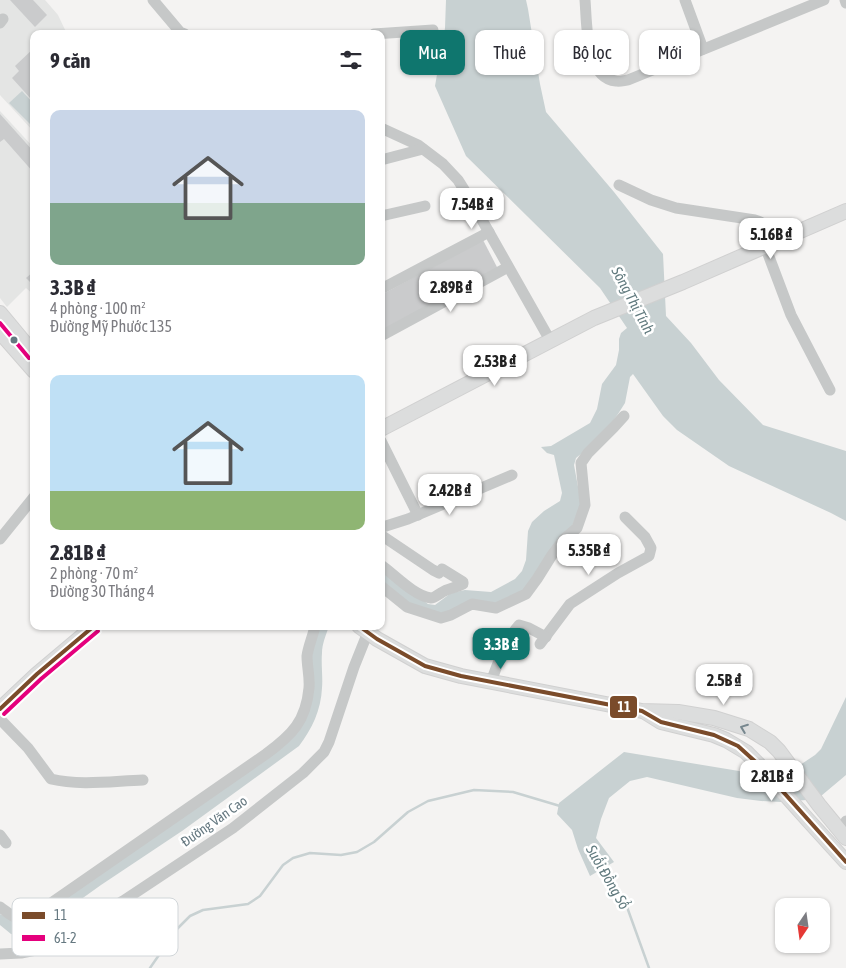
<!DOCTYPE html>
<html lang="vi">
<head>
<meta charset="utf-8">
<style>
	body { margin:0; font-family:"Asap Condensed",sans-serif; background:#f2f2f3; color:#2b2b33; height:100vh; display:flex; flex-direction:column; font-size:19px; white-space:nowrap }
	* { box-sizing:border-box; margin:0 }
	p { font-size:16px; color:#7c7c81 }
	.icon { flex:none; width:28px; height:28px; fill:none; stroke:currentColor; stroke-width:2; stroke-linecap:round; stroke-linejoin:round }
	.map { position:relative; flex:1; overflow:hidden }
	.panel { position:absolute; left:30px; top:30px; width:355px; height:600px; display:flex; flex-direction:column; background:#fff; border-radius:10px; box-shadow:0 1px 4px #0004 }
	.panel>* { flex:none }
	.guide { position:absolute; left:400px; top:30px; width:370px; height:45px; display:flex; gap:10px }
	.needle { width:32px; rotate:193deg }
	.controls { position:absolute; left:775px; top:898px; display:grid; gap:10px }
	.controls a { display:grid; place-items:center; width:55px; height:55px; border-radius:10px; background:#fff; box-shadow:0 1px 4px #0004; font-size:25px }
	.price { position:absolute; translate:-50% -42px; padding:0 11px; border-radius:10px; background:#fff; color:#222; font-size:16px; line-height:32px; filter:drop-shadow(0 1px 2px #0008) }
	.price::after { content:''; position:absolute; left:50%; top:30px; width:15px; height:11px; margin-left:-8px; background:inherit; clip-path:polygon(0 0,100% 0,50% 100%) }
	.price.current { background:#0f766e; color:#fff }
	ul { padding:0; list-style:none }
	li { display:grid; align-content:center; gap:10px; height:265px; padding:0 20px }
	li span { display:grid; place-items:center; height:155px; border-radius:10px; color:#555 }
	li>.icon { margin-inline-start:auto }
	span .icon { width:90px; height:90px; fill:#fffc; stroke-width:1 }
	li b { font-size:21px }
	h2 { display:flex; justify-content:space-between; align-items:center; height:60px; padding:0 20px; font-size:21px }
	.tag { padding:0 18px; border-radius:10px; background:#fff; box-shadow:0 1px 4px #0004; font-size:18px; line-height:45px }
	.tag.current { background:#0f766e; color:#fff }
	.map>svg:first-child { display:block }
</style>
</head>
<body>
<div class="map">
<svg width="846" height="968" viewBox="0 0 846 968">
	<rect width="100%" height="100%" fill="#f4f3f2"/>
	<g fill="#e4e5e4">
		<polygon points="0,0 45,0 58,15 67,34 34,34 34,132 0,95"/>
		<polygon points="0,111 34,148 34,295 26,288 7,307 0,298"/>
	</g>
	<g fill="#c8d1d2">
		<polygon points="446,0 526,0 528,9 540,84 546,112 614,192 663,254 666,316 691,343 719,380 763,425 846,451 846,521 831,513 729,466 677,430 663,416 633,374 630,377 625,403 618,414 607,429 594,443 576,458 574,465 581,503 570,532 558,538 533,582 519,593 494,606 444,615 410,605 381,582 381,568 428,604 435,605 451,593 465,590 491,592 515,579 522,571 526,560 528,531 532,522 544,511 560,501 562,493 554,455 547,453 541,447 551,446 590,423 597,409 602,384 616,365 619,350 619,339 621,333 627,328 600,288 466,156 435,86 445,28"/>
		<polygon points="22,91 34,104 34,124 32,126 9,103"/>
		<path d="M318,626H329C326,635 322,644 322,653C321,665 323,677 322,688C321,710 312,729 299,746L182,831L101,885L59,915L31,931L17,935L11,934L0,925V914L15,922L298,727L310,661Z"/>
		<polygon points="846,697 846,775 821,796 806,800 781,802 761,801 737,798 647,777 630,781 609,798 601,819 596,838 614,862 590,876 578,849 572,830 557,814 559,803 624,752 745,772 781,770 800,765 815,755 821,749"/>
	</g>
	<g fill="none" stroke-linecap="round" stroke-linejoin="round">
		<g stroke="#c8d1d2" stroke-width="2.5">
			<polyline points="601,868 627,907 649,968"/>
			<polyline points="150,968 177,929 190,916 203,910 248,904 260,896 283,865 293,858 310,853 341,855 357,852 374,842 408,812 428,801 474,790 513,792 560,806"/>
		</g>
	</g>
	<g fill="#cacbcc">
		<polygon points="10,0 33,0 47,15 35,27"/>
		<polygon points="34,48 34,105 31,101 32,100 12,78 19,71 15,66"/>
		<polygon points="0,114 34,152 34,173 4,139 0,142"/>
		<polygon points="483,240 498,269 381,333 381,295"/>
		<polygon points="34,271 34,286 26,278"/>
	</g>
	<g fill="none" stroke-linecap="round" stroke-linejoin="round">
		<g stroke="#d0d0d0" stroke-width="16">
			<g id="major">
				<polyline points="0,313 34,354"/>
				<polyline points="0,332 34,371"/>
				<polyline points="381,429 594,318 683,282 846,211"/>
				<polyline points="359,626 377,639 425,666 461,676 642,711 678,712 714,718 749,729 770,742 779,751 819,805 846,838"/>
				<polyline points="0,709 37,674 94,626"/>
				<polyline points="645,712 661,722 714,735 726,740 746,752 759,765 807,819 846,862"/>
			</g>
		</g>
		<g stroke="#c6c8c8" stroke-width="11">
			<polyline points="153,0 180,32 185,34"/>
			<path d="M585,0C587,23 585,78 616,81C620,82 625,80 628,80L824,0"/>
			<polyline points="685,0 703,49"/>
			<polyline points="845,0 846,3"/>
			<polyline points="0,23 3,19"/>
			<polyline points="374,34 433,30"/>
			<polyline points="381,128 418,145 443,164 458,180 473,204 551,342"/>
			<polyline points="381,160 423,149"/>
			<path d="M619,185L651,200L676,208L755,220C766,223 774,231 782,239"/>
			<polyline points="381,216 425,206"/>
			<polyline points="765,246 791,315 830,390"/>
			<polyline points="381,289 489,232"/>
			<polyline points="381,336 508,267"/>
			<polyline points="381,441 418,515"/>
			<polyline points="381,527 386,526 408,519 512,475"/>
			<path d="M381,535L433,570L439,573L442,569L463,582V584C456,588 448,588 441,593C437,595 435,598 431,598C414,596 394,574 381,565"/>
			<polyline points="0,539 34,497"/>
			<polyline points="381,586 407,607 441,618 451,615 472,604 496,608 526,594 537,579 552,555 564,539 577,528 585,505 581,463 588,453 614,427 624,416"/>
			<polyline points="540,644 570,604 618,573 649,556 651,548 645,537 625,517"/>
			<path d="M491,682C498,663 505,641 519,625L529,628L546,637"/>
			<path d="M0,719L28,748L51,779C80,786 113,781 143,780"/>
			<polyline points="841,833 846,821"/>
			<polyline points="0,835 6,843"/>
			<path d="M0,907C14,917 14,920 31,917L266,754C292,735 306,721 309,688C310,677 307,667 307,656C308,647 313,636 315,626"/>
			<polyline points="0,954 21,953 36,950 70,933 123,901 233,828 303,773 324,752 329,742 354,667 368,632"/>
		</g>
		<use href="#major" stroke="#dcdddd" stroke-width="14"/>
		<g stroke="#fff" stroke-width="8">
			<g id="bus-1">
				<polyline points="359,626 377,639 425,666 461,676 642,711 661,722 714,735 738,746 759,765 846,862"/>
				<polyline points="0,709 37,674 94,626"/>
			</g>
		</g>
		<g stroke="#fff" stroke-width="8">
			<g id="bus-2">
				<polyline points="0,323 29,358"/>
				<polyline points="4,714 41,679 98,631"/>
			</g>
		</g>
		<use href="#bus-1" stroke="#7a4b2a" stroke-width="4"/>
		<use href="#bus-2" stroke="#e5007d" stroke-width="4"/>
	</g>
	<defs><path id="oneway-chevron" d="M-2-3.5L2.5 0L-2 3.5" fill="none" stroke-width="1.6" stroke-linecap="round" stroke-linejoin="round" transform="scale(1.25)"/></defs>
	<use stroke="#77878e" href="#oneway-chevron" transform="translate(744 728) rotate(-159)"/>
	<circle fill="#657880" stroke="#fff" stroke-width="2" cx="14" cy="340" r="4.5"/>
	<g text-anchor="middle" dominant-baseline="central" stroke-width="5" stroke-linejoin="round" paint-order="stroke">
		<g font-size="14" fill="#657880" stroke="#fff">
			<text transform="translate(214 821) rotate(-35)">Đường Văn Cao</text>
		</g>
		<g font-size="15" font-style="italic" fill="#617a7e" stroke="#fff">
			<text transform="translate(633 300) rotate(62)">Sông Thị Tính</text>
			<text transform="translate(608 877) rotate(60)">Suối Đồng Sổ</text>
		</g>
	</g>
	<rect x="12" y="898" width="166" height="58" rx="8" fill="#fff" stroke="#d1d6d9" stroke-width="1"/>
	<rect x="22" y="912" width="23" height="7" fill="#7a4b2a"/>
	<rect x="22" y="935" width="23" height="6" fill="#e5007d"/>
	<g font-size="14" fill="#657880">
		<text x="54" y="920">11</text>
		<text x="54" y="943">61-2</text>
	</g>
	<rect stroke="#fff" stroke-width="2" x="609" y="695" width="29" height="24" rx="5" fill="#7a4b2a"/>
	<g font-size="14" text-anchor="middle" font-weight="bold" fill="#fff">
		<text x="624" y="712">11</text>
	</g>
</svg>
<div class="controls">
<a><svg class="needle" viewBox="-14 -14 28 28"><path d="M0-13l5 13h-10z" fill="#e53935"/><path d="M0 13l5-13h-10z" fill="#7c7c81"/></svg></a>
</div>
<b class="price" style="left:472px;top:230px">7.54B ₫</b>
<b class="price" style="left:771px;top:260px">5.16B ₫</b>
<b class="price" style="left:451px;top:313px">2.89B ₫</b>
<b class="price" style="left:495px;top:387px">2.53B ₫</b>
<b class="price" style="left:450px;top:516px">2.42B ₫</b>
<b class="price" style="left:589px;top:576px">5.35B ₫</b>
<b class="price current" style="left:501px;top:670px">3.3B ₫</b>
<b class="price" style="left:724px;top:706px">2.5B ₫</b>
<b class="price" style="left:772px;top:802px">2.81B ₫</b>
<div class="guide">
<a class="tag current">Mua</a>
<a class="tag">Thuê</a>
<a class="tag">Bộ lọc</a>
<a class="tag">Mới</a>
</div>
<section class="panel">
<h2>9 căn<svg class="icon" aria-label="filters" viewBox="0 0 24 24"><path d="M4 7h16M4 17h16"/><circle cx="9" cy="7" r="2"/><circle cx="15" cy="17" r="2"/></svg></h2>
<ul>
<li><span style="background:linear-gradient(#c9d6e8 60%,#7fa58c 0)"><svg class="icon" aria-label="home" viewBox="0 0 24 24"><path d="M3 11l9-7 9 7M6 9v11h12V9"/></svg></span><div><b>3.3B ₫</b><p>4 phòng · 100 m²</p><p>Đường Mỹ Phước 135</p></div></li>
<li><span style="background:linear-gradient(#bfe0f5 75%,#8fb573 0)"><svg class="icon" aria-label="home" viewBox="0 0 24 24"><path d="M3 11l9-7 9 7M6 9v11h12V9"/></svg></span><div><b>2.81B ₫</b><p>2 phòng · 70 m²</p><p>Đường 30 Tháng 4</p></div></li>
</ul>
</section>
</div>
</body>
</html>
